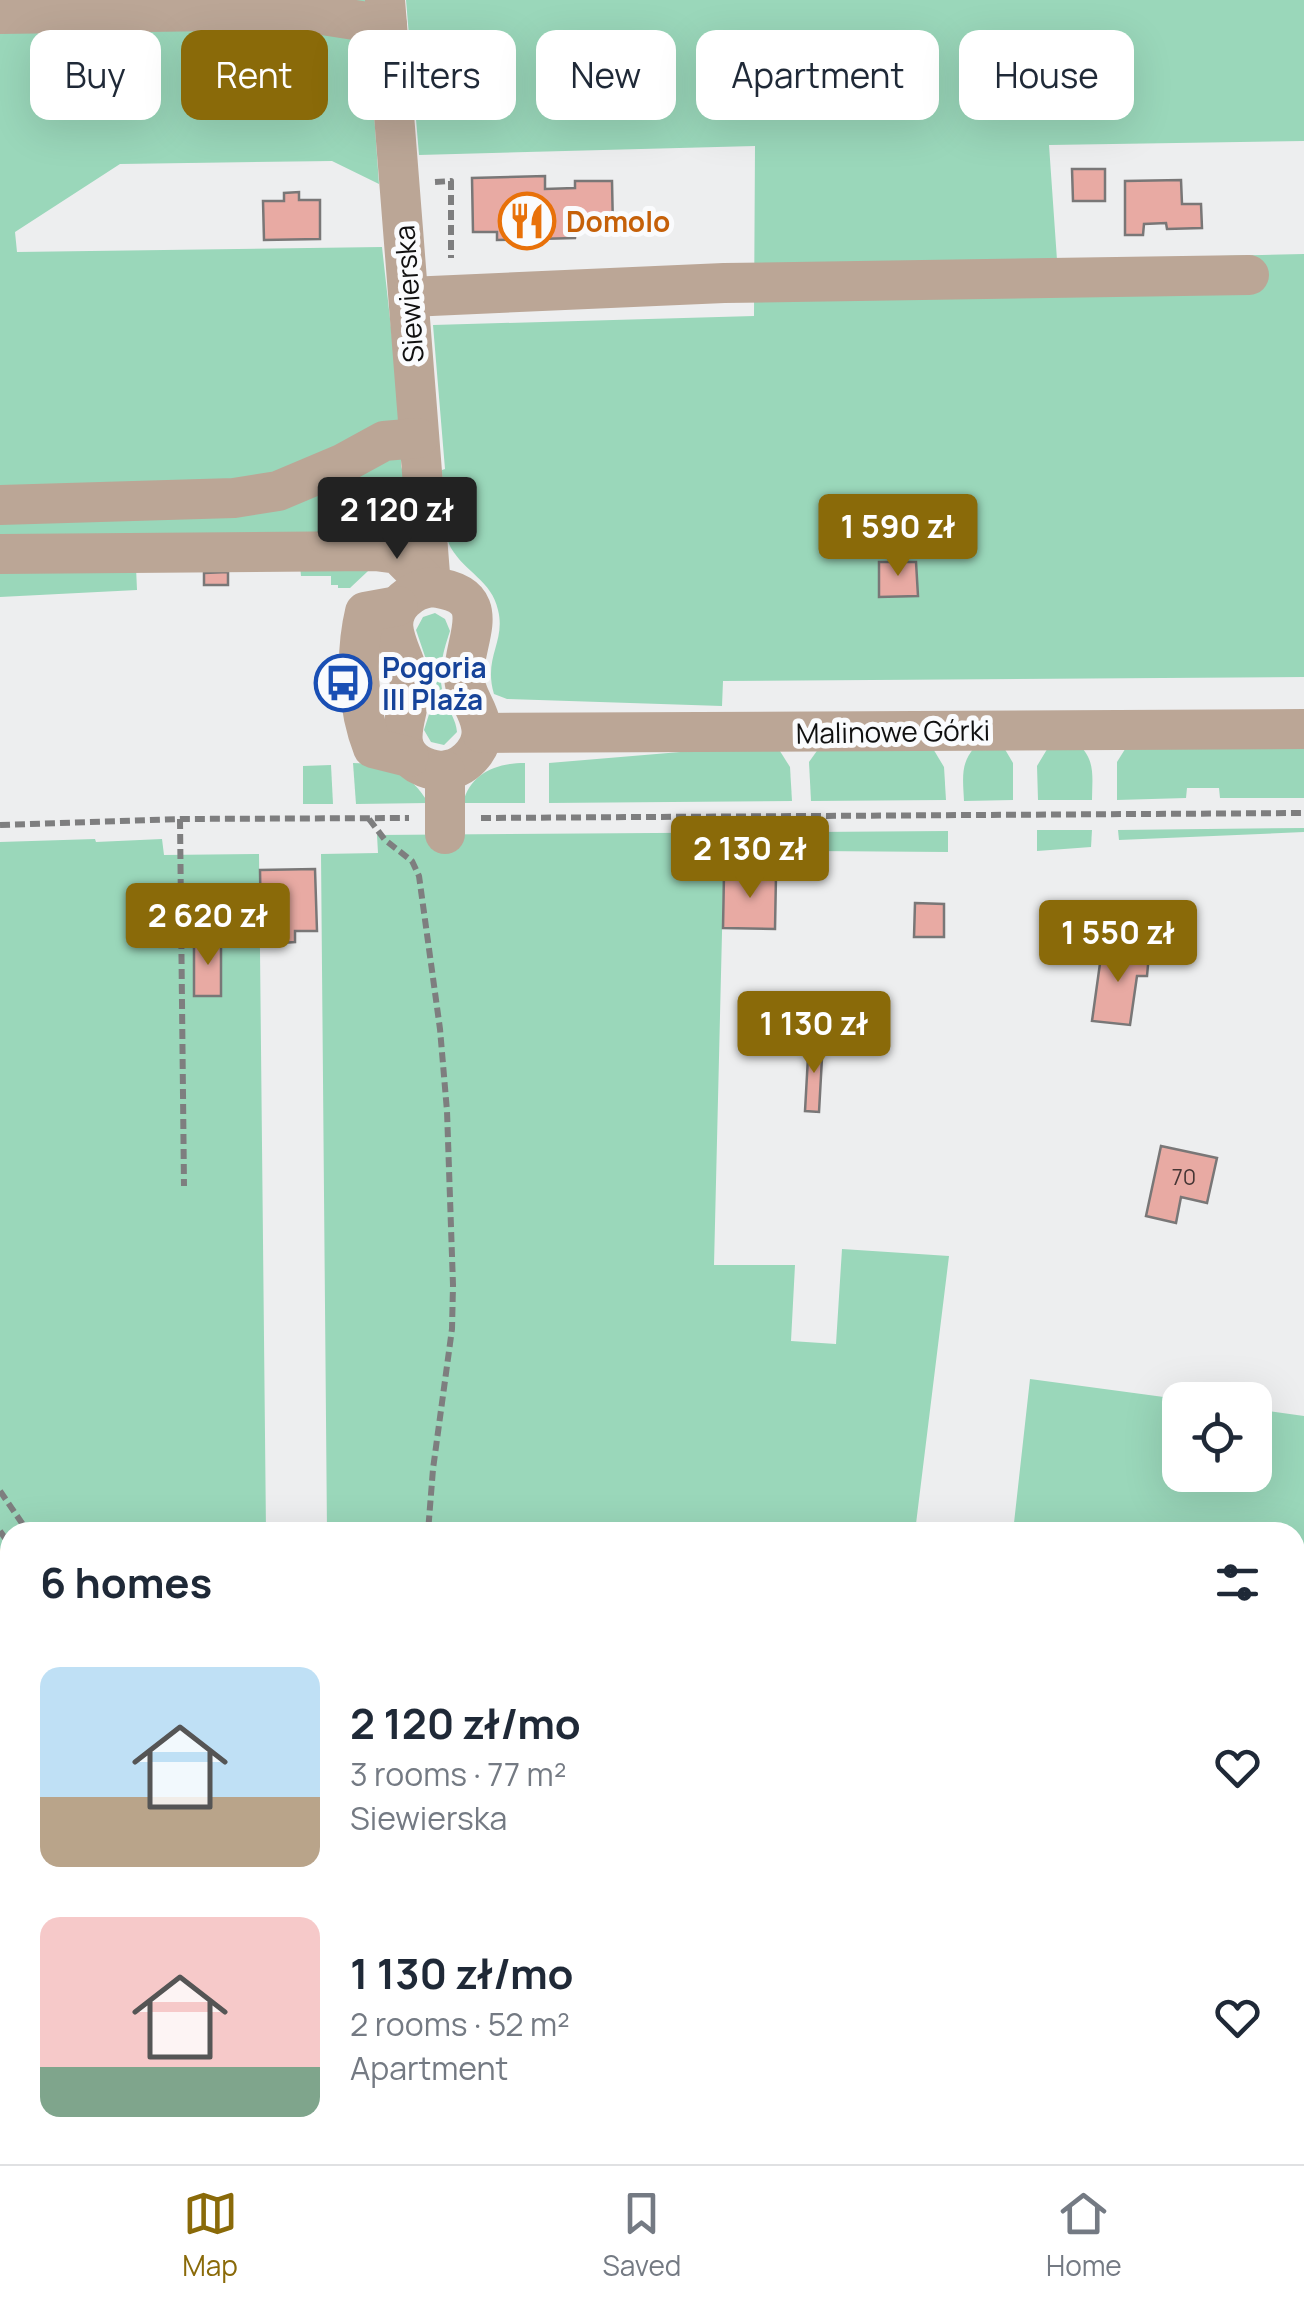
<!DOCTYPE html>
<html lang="en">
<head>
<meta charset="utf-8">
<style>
	body { margin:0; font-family:Manrope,sans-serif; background:#f6f6f7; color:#1f2937; height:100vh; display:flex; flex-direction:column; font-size:38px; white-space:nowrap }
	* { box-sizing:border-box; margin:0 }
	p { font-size:32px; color:#747a83 }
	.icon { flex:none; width:55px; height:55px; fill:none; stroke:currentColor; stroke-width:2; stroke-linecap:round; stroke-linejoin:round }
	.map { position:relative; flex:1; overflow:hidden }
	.side { position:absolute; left:0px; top:1522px; width:1305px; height:642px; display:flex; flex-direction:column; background:#fff; border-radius:30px 30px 0 0; box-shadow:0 10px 40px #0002 }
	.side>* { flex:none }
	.top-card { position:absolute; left:30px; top:30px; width:1245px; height:90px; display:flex; gap:20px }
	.tools { position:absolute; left:1162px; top:1382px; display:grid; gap:20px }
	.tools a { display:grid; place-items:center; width:110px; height:110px; border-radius:20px; background:#fff; box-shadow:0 10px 40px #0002; font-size:50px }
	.price { position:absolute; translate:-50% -85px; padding:0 22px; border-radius:10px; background:#8a6a09; color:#fff; font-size:32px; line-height:65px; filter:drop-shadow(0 2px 5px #0008) }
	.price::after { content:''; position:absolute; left:50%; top:60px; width:30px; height:22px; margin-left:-15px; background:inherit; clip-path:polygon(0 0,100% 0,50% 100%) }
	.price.current { background:#222; color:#fff }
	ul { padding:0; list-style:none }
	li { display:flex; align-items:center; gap:30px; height:250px; padding:0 40px }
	li span { display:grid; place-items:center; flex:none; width:280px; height:200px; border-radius:20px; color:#555 }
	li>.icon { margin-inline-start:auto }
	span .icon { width:120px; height:120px; fill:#fffc; stroke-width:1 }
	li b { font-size:42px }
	h2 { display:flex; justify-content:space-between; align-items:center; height:120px; padding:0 40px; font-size:42px }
	.pill { padding:0 35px; border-radius:20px; background:#fff; box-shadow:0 10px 40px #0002; font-size:35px; line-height:90px }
	.pill.current { background:#8a6a09; color:#fff }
	.tab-bar { display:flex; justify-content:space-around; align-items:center; height:140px; border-top:2px solid #e0e1e3; background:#fff; font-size:28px; color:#747a83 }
	.tab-bar a { display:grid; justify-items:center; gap:5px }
	.tab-bar .current { color:#8a6a09 }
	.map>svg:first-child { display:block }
</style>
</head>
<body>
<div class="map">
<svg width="1304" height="2164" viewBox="0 0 1304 2164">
	<rect width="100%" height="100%" fill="#edeeef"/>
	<g fill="#9ad7ba">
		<polygon points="0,0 366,0 379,184 332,161 120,164 15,232 17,252 382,247 401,417 401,466 415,512 405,513 402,539 350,588 338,588 338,585 331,585 331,576 301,576 300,566 136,567 137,590 0,597"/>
		<path d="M406,0H1304V141L1049,145L1057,260L1304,254V677L723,681L722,706L507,699L494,694C483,657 506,642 498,610C492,581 465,572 451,548C440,528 443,493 442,470L445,469L433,325L754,316L755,146L419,155Z"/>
		<path d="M435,613L445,619L450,631C442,655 436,677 446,702C450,713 456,720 457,732L444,745L431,742L424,730L431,708L432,677L416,630L423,617Z"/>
		<polygon points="1304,744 1304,798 1220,798 1219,788 1187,788 1186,798 1117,800 1117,762 1127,746"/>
		<path d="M1003,746L1013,763V800L964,801C963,779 960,763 975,747Z"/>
		<path d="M1049,746H1080C1096,761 1092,780 1092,800H1038L1037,766Z"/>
		<polygon points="932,747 944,767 946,800 811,801 809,762 819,748"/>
		<polygon points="778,748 790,767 792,801 549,803 549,763 716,749"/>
		<path d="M353,763C386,763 412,774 428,803L356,804Z"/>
		<path d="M525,763V803H463C470,773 497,763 525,763Z"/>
		<polygon points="331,765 333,804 303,804 303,766"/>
		<polygon points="1304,828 1304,832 1119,840 1118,830"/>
		<polygon points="1037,830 1092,830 1091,847 1037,851"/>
		<polygon points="948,831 948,852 813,851 813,832"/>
		<polygon points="789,832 789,851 724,850 714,1265 795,1265 791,1341 836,1344 842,1249 949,1256 915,1532 327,1532 321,854 378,853 377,835"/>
		<polygon points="95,839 96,842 162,839 164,855 259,854 266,1532 10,1532 10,2155 1295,2155 1295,1627 1304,1627 1304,2164 0,2164 0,842"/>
		<polygon points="1030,1379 1186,1400 1180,1400 1180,1475 1255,1475 1255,1409 1304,1416 1304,1601 1295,1600 1295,1532 1013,1532"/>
	</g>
	<polygon fill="#eee4bf" points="0,1548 10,1562 10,1671 0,1677"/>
	<polygon fill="#549ea2" points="0,1758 10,1771 10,2155 309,2155 316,2164 0,2164"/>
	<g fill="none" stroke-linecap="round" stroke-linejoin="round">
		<g stroke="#549ea2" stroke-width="65">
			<polyline points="1295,1666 1304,1666"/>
			<polyline points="772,2164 785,2155"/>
		</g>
	</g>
	<g fill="#e8aaa3" stroke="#797777" stroke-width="2.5">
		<polygon points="1072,169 1105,169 1105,201 1073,201"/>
		<polygon points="545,176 545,189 575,188 575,181 612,181 613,229 576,230 575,238 497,240 497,232 473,232 472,178"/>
		<polygon points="1181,180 1182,204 1201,204 1202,228 1167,229 1166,223 1144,224 1143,235 1125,235 1125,181"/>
		<polygon points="299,192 299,200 320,200 320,239 264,240 263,201 284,201 284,193"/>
		<polygon points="879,562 916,562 918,596 879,597"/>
		<polygon points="228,572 228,585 204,585 204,573"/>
		<polygon points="315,869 317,931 295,931 295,942 282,943 283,931 261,931 260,870"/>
		<polygon points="724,874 776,875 775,929 723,928"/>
		<polygon points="915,903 944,904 944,937 914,937"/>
		<rect x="194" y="939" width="27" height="57"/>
		<polygon points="1102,949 1149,954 1147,976 1137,976 1130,1025 1092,1021"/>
		<polygon points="809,1039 823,1040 819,1112 805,1111"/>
		<polygon points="1161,1146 1217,1158 1207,1203 1181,1197 1176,1223 1146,1216"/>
		<polygon points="1299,1778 1304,1780 1304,1821 1300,1828 1295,1825 1295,1786"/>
		<polygon points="1295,1955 1304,1960 1304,1969 1295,1987"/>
		<polygon points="1297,2066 1304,2070 1304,2141 1299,2151 1295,2149"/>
		<polygon points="1017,2155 1053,2155 1049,2164 1012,2164"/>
		<polygon points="1091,2155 1100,2155 1116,2164 1087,2164"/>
	</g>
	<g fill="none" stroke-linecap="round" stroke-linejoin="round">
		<g stroke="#7e7e7f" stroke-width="6" stroke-dasharray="10 5" stroke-linecap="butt">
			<polyline points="435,182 451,181 451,258"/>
			<polyline points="481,818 1304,813"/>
			<polyline points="180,819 184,1186"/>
			<polyline points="369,819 385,840 412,861 419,876 440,1029 447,1111 453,1285 452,1329 433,1469 428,1532"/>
			<polyline points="0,825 180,819 409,818"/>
			<polyline points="0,1491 28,1532"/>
			<polyline points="0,1531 10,1545"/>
			<polyline points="1295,1698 1304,1698"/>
			<polyline points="1295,1849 1304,1854"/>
			<polyline points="1265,2155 1283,2164"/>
			<polyline points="829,2164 834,2155"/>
		</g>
		<g stroke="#bba696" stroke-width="40">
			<polyline points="385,0 431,587"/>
			<polyline points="0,14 290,10 387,25"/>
			<polyline points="409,297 724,283 1249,275"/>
			<polyline points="0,505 234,498 278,491 342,464 384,441 418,438"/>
			<polyline points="0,554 375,551 398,554 431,587"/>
			<path d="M431,587C498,594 464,637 464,675C464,695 478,707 481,726C485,746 467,767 447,770C437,772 427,769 418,764C388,745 411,713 410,686C409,657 377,626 404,600C413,592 420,589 431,587Z"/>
			<path d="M398,606L365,612C355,654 357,708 373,748L409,757"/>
			<polyline points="482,733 1304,729"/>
			<polyline points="445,771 445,834"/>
			<polyline points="1295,1613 1304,1613"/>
			<polyline points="676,2155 679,2164"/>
		</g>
	</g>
	<defs>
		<g id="restaurant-ring" transform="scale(2.875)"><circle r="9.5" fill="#fafbfd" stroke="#e8710a" stroke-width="1.5"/><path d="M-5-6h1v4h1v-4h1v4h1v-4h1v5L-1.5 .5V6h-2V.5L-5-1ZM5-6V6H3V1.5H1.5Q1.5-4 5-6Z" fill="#e8710a"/></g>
		<g id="bus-ring" transform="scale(2.875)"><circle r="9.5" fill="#fafbfd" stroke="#1a4fb4" stroke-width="1.5"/><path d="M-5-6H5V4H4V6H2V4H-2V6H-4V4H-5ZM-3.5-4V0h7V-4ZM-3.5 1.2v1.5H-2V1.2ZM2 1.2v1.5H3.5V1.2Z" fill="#1a4fb4"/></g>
	</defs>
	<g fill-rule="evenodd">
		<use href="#restaurant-ring" x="527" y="221"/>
		<use href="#bus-ring" x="343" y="683"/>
	</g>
	<g text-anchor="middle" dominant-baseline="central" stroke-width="10" stroke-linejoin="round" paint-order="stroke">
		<g font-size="22" fill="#463635">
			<text x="1184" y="1177">70</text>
		</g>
		<g font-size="28" font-weight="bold" fill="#c56008" stroke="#fafbfd" text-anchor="start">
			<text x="566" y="221">Domolo</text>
		</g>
		<g font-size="28" fill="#101010" stroke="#fafbfd">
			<text transform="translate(408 294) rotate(-94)">Siewierska</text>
			<text transform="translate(893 731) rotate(-1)">Malinowe Górki</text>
		</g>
		<g font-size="28" font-weight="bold" fill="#164399" stroke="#fafbfd" text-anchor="start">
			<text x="382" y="667">Pogoria<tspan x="382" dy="32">III Plaża</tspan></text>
		</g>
	</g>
</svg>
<div class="tools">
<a><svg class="icon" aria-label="locate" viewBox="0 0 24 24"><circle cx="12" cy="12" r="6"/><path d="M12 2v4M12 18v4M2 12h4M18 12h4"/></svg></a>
</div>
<b class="price current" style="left:397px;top:562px">2 120 zł</b>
<b class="price" style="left:898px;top:579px">1 590 zł</b>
<b class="price" style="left:750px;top:901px">2 130 zł</b>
<b class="price" style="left:208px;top:968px">2 620 zł</b>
<b class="price" style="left:1118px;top:985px">1 550 zł</b>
<b class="price" style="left:814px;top:1076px">1 130 zł</b>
<div class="top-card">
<a class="pill">Buy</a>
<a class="pill current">Rent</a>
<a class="pill">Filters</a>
<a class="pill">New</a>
<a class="pill">Apartment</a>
<a class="pill">House</a>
</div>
<section class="side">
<h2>6 homes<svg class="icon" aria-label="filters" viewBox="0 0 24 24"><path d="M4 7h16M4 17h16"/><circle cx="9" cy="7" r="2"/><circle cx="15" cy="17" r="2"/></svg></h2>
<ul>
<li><span style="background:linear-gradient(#bfe0f5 65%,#b9a48a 0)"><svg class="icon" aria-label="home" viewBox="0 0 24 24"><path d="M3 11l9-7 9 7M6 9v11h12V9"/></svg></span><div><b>2 120 zł/mo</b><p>3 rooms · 77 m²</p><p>Siewierska</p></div><svg class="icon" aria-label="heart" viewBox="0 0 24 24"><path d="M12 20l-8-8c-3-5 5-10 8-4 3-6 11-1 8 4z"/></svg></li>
<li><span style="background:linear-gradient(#f6c9c9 75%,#7fa58c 0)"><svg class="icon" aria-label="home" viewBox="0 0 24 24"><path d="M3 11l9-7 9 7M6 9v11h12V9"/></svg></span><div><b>1 130 zł/mo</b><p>2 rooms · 52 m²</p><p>Apartment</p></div><svg class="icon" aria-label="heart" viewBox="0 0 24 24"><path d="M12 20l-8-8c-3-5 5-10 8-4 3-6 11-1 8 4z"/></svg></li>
</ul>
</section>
</div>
<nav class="tab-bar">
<a class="current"><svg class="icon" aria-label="map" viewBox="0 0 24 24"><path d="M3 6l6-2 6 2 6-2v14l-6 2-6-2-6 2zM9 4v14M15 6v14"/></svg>Map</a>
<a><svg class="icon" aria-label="saved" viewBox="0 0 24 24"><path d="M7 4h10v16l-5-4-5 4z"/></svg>Saved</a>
<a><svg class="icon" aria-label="home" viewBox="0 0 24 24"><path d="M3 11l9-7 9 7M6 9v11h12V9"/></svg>Home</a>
</nav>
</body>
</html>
